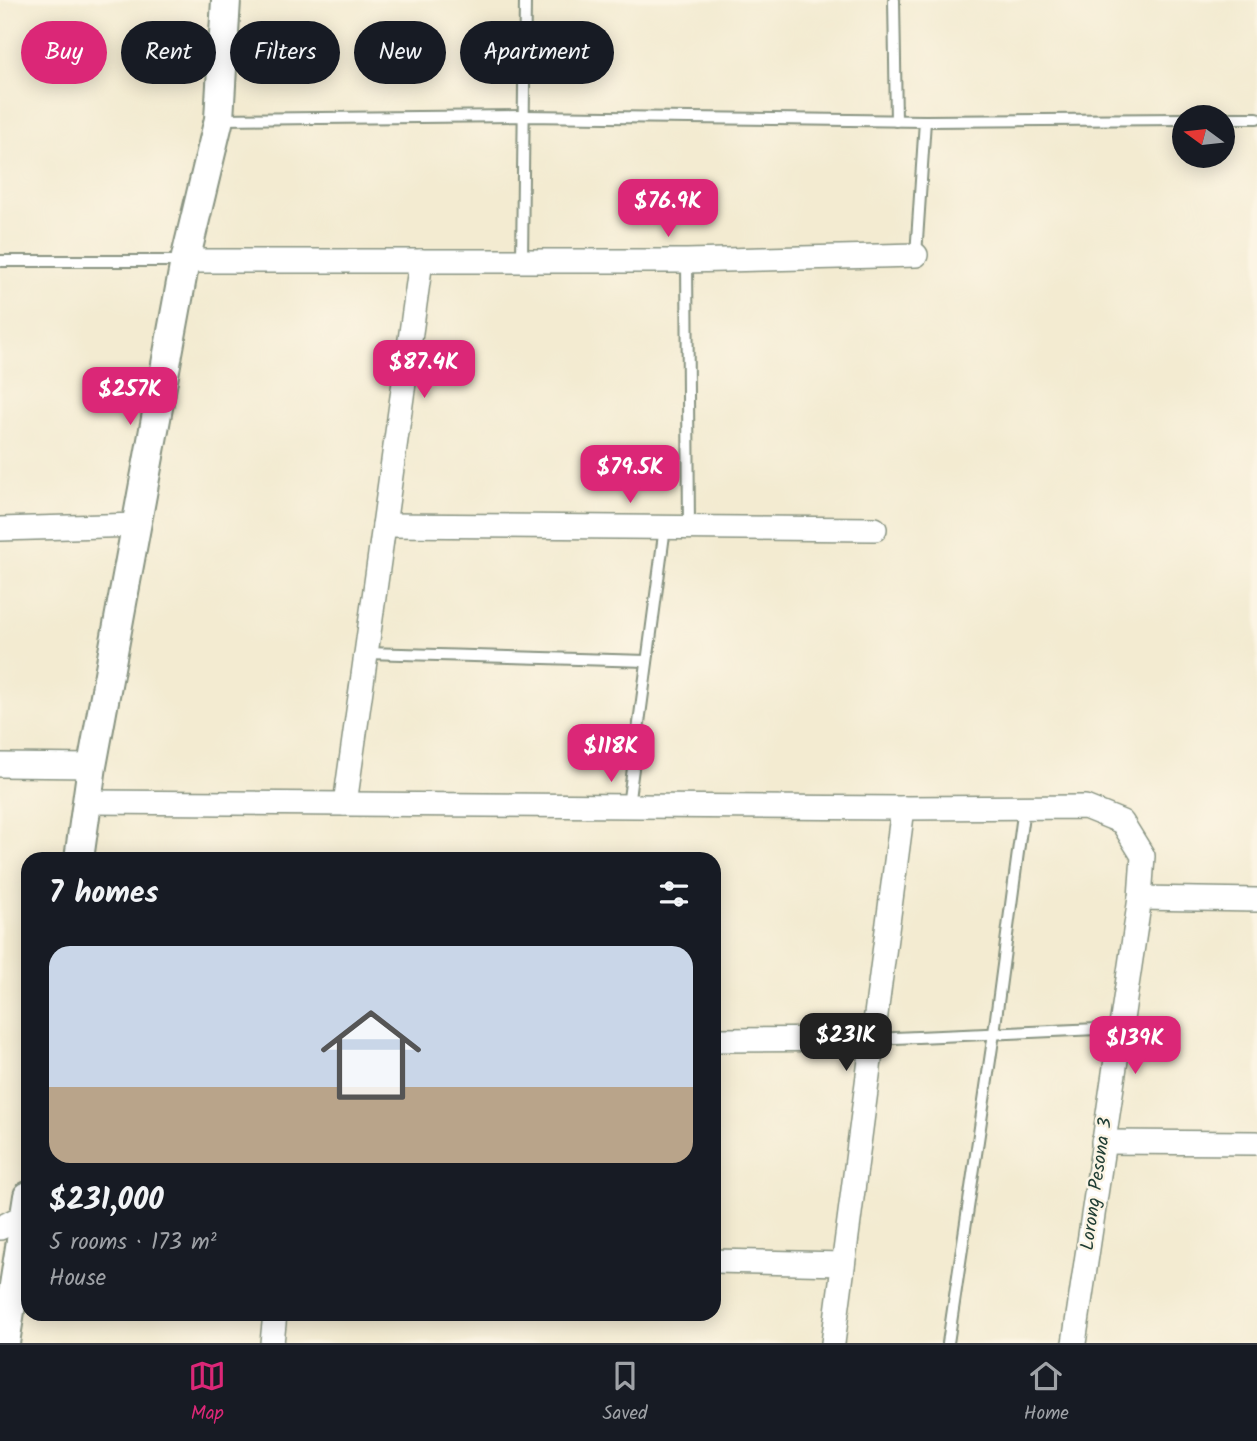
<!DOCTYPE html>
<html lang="en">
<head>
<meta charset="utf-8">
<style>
	body { margin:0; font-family:Kalam,sans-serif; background:#20242c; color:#f1f3f6; height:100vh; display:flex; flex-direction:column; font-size:26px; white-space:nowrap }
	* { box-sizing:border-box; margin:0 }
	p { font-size:23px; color:#9ea1a6 }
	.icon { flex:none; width:38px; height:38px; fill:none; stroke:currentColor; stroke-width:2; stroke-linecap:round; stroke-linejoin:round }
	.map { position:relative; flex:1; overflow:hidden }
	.panel { position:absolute; left:21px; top:852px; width:700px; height:469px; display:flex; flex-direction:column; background:#171b24; border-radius:21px; box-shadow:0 4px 18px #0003 }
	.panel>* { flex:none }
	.top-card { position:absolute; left:21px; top:21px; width:700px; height:63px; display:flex; gap:14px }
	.needle { width:46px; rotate:285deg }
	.tools { position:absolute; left:1172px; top:105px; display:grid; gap:14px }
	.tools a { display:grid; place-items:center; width:63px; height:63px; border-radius:50%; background:#171b24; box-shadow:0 4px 18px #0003; font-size:35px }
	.price { position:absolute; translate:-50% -60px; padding:0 16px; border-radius:14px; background:#db2777; color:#fff; font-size:23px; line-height:46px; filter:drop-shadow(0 2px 4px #0008) }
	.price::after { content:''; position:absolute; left:50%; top:42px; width:21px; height:16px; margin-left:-10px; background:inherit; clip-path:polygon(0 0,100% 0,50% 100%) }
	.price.selected { background:#222; color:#fff }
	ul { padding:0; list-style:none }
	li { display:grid; align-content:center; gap:14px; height:371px; padding:0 28px }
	li span { display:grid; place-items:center; height:217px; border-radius:21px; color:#555 }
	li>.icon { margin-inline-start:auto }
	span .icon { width:126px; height:126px; fill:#fffc; stroke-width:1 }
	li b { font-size:30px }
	h2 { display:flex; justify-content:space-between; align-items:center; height:84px; padding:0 28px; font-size:30px }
	.pill { padding:0 24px; border-radius:32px; background:#171b24; box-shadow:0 4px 18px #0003; font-size:24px; line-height:63px }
	.pill.selected { background:#db2777; color:#fff }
	.menu { display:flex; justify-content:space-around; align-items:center; height:98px; border-top:2px solid #363941; background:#171b24; font-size:19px; color:#9ea1a6 }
	.menu a { display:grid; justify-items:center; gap:4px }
	.menu .selected { color:#db2777 }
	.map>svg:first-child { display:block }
</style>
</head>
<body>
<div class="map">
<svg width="1257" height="1343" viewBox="0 0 1257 1343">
	<rect width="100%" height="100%" fill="#fcf5e5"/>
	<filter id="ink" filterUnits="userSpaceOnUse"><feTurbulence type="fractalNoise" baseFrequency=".0143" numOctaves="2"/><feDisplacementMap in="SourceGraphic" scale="14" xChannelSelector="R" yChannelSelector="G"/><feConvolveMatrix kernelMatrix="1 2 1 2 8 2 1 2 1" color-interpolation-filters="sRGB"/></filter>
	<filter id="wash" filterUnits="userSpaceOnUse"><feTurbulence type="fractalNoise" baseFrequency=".00686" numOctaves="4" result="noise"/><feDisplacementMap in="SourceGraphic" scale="28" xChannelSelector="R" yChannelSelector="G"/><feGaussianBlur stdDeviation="1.57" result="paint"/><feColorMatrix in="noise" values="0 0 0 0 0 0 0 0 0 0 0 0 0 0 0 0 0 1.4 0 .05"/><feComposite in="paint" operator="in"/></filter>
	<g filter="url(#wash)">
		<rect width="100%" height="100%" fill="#f3ebd1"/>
	</g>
	<g filter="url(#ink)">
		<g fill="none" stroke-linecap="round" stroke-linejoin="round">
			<g stroke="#899482" stroke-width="14">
				<g id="service">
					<polyline points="894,0 896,121"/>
					<polyline points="1223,118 1257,118"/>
					<polyline points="222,119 524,116 925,121 916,255"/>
					<polyline points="925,121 1185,119"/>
					<polyline points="0,261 182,261"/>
					<polyline points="522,261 525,0"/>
					<polyline points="687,261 689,527"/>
					<polyline points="366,653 647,661"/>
					<polyline points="628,806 665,527"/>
					<polyline points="872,1039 1120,1028"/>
					<polyline points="948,1343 994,1033 1024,807"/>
				</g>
			</g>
			<g stroke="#899482" stroke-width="26">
				<g id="minor">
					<polyline points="185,261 421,261 345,804"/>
					<polyline points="421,261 687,261 916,255"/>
					<polyline points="384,525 875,529"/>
					<polyline points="0,529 138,525"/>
					<polyline points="0,765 92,766"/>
					<polyline points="88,802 903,808 1085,807 1122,822 1143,856 1140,898 1074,1343"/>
					<polyline points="1140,898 1257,900"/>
					<polyline points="714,1040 872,1039"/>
					<polyline points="1103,1142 1257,1143"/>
					<polyline points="0,1228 25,1215"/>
					<polyline points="714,1261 843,1264"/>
					<polyline points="272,1343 275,1314"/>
					<polyline points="833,1343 903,808"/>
				</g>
			</g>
			<g stroke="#899482" stroke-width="32">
				<g id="tertiary">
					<polyline points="79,859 92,766 185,261 219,119 226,0"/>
					<polyline points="5,1343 28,1196"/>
				</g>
			</g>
			<use href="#service" stroke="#fff" stroke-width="10"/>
			<use href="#minor" stroke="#fff" stroke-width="23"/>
			<use href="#tertiary" stroke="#fff" stroke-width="28"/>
		</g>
	</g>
	<g text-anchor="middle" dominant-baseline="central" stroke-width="5" stroke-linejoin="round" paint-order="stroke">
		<g font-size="19" fill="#1f3d34" stroke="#fcf5e5">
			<text transform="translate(1097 1184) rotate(-82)">Lorong Pesona 3</text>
		</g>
	</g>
</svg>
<div class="tools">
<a><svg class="needle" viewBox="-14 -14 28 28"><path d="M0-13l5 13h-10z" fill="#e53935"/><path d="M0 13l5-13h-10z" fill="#9ea1a6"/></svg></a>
</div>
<b class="price" style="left:668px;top:239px">$76.9K</b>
<b class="price" style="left:424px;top:400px">$87.4K</b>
<b class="price" style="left:130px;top:427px">$257K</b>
<b class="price" style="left:630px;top:505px">$79.5K</b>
<b class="price" style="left:611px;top:784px">$118K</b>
<b class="price selected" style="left:846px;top:1073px">$231K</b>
<b class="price" style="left:1135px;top:1076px">$139K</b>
<div class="top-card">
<a class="pill selected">Buy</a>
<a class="pill">Rent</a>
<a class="pill">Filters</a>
<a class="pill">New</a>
<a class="pill">Apartment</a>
</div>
<section class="panel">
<h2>7 homes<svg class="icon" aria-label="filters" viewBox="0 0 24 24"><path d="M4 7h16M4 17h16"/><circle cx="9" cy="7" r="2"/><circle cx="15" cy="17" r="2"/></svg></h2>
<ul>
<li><span style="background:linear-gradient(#c9d6e8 65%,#b9a48a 0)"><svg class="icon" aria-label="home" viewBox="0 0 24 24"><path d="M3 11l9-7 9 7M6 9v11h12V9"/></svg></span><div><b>$231,000</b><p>5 rooms · 173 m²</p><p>House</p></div></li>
</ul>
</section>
</div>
<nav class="menu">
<a class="selected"><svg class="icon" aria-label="map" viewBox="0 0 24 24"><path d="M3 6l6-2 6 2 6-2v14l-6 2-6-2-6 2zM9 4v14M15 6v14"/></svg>Map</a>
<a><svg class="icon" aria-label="saved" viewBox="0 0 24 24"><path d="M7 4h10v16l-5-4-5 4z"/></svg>Saved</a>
<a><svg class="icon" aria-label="home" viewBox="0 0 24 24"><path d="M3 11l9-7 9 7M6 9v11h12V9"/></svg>Home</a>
</nav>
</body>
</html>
